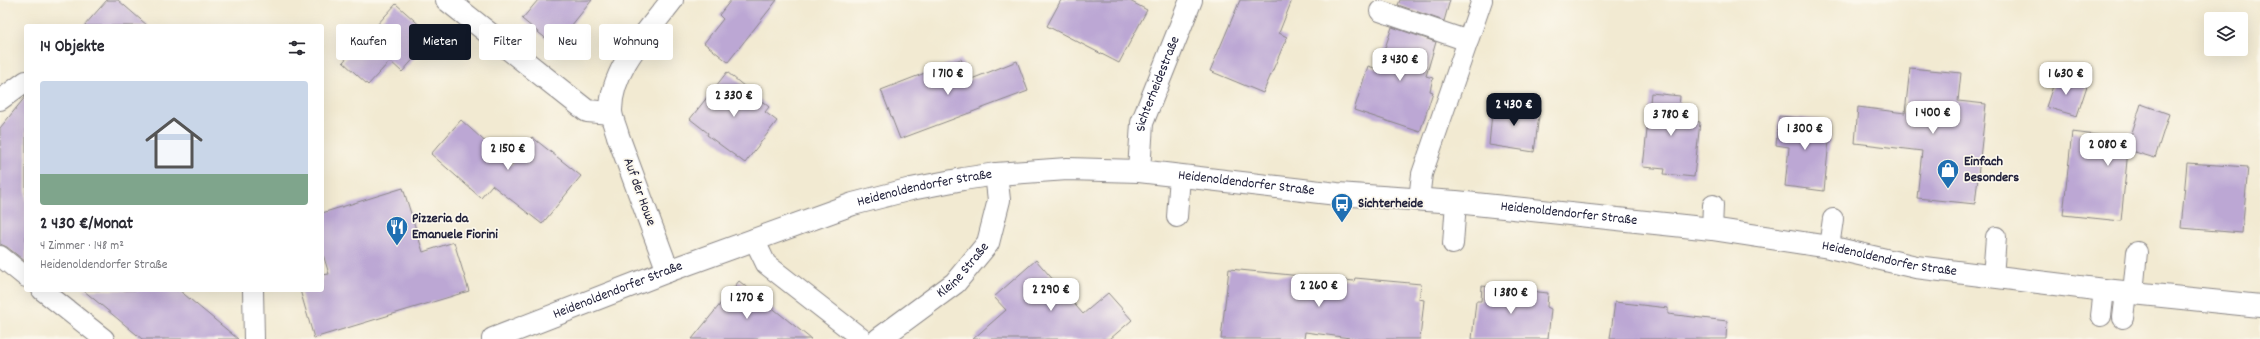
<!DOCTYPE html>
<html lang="de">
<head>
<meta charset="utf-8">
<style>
	body { margin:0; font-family:Dekko,sans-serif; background:#f2f2f3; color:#2b2b33; height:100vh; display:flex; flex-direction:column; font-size:15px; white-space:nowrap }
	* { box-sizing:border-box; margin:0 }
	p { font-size:13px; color:#7c7c81 }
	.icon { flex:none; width:22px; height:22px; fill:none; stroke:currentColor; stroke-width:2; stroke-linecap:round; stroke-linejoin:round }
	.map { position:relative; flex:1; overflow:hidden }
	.drawer { position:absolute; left:24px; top:24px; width:300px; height:268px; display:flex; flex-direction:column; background:#fff; border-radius:4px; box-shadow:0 4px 16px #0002 }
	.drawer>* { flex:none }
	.guide { position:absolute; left:336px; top:24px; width:380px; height:36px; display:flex; gap:8px }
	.buttons { position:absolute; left:2204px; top:12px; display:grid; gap:8px }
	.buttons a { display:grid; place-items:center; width:44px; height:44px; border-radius:4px; background:#fff; box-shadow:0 4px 16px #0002; font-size:20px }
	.price { position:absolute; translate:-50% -34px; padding:0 9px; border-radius:8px; background:#fff; color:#222; font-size:13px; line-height:26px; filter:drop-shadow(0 1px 2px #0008) }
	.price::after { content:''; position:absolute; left:50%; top:24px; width:12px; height:9px; margin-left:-6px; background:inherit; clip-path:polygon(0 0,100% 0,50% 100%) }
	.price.on { background:#111827; color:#fff }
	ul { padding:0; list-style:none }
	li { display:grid; align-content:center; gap:8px; height:212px; padding:0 16px }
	li span { display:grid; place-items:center; height:124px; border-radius:4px; color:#555 }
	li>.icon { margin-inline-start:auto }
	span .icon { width:72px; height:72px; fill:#fffc; stroke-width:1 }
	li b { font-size:17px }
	h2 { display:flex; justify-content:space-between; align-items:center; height:48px; padding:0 16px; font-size:17px }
	.chip { padding:0 14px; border-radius:4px; background:#fff; box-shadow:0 4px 16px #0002; font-size:14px; line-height:36px }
	.chip.on { background:#111827; color:#fff }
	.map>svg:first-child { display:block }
</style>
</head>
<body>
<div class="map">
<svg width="2260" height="339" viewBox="0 0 2260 339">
	<rect width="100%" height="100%" fill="#fbf7ec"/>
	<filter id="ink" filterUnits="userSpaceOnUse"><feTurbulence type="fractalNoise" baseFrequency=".025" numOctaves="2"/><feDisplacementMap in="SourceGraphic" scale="8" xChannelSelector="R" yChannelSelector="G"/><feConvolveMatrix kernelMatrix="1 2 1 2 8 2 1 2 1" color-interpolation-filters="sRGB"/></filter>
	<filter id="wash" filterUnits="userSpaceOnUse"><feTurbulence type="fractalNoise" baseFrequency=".012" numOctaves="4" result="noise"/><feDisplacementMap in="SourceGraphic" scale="16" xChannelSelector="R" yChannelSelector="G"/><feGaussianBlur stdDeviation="0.9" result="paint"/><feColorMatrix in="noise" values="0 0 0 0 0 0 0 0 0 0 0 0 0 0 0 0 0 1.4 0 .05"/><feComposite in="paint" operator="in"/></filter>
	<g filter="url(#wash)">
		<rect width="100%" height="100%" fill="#f2ead2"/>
		<g id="blocks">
			<g fill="#bca7d4">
				<polygon points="107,0 118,0 148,26 84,26"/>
				<polygon points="538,0 592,0 555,46 522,19"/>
				<polygon points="731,0 777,0 728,62 704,43 723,19 719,15"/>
				<polygon points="1061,0 1128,0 1147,10 1119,63 1047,26"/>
				<polygon points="1240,0 1292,0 1279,33 1287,37 1263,93 1210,71"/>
				<polygon points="1400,0 1450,0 1444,21 1398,5"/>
				<polygon points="396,4 433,37 402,72 390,61 368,85 343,62"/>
				<polygon points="1392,27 1436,42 1426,76 1433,78 1430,91 1433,92 1420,132 1354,110 1368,66 1378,69"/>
				<polygon points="961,59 969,80 1017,61 1028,91 900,139 881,90"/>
				<polygon points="1910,68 1961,73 1958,101 1986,104 1975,204 1917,198 1922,151 1855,143 1858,107 1905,113"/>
				<polygon points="727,72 769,107 765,112 777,121 745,163 707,135 708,133 690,119"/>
				<polygon points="2056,77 2087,86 2077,116 2046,107"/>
				<polygon points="1651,93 1680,96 1679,108 1688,109 1687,120 1700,122 1694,177 1664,174 1665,169 1643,167"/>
				<polygon points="26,96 26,262 7,247 0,244 0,128"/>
				<polygon points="1493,102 1540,109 1534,152 1489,145"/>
				<polygon points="2141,104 2169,114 2155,158 2128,150 2121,221 2063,215 2072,132 2129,139 2129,142"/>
				<polygon points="1779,116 1831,121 1824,191 1785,186 1789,147 1776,145"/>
				<polygon points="461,120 511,165 532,137 581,176 542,224 492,185 481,198 431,154"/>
				<polygon points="2187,163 2248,167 2242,233 2181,228"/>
				<polygon points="403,188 423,252 454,242 469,291 314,338 300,290 322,290 322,275 329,274 322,251 322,213"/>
				<polygon points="1036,260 1083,314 1108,293 1132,320 1110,339 973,339 1006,310 994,297"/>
				<polygon points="1229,269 1354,281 1355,278 1421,284 1419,299 1424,300 1420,339 1357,339 1305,332 1304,339 1221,339"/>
				<polygon points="739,281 811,339 692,339"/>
				<polygon points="1482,286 1548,293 1547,307 1551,309 1548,339 1472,339 1476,301 1481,301"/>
				<polygon points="83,290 179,290 238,339 142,339"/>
				<polygon points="1615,302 1668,308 1668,314 1727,321 1726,339 1610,339"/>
			</g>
		</g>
	</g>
	<g filter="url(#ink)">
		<use href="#blocks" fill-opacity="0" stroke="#8a8686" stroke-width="1"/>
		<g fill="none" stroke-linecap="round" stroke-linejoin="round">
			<g stroke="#8a8686" stroke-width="22">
				<g id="lane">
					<polyline points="1380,11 1468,41"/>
					<polyline points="0,100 26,81"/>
					<polyline points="1419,199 1422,174 1482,0"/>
					<polyline points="1177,217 1180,176"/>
					<polyline points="1712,229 1713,205"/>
					<polyline points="754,239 766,264 862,339"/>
					<polyline points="1453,244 1456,202"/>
					<polyline points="1829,247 1833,219"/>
					<polyline points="0,256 26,277"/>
					<polyline points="1993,277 1996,237"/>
					<polyline points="42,290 104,339"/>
					<polyline points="253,290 254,339"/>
					<polyline points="2133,293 2137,252"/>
					<polyline points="2101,316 2104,290"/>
					<polyline points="2123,318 2126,292"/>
				</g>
			</g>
			<g stroke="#8a8686" stroke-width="24">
				<g id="street">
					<polyline points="447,0 587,111 611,113"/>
					<path id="s1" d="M1139,171L1142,123L1191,0"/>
					<path d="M668,271L618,136C616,128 612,120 611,112C610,69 648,32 672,0"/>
					<path id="s2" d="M879,339L955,283L988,243L999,200L996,174"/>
				</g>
			</g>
			<g stroke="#8a8686" stroke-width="24">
				<g id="secondary">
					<path id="s3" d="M493,339L668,271L853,204L911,189L963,179L996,174L1067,169L1139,171L1337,194L1456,202L1712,229L1829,247L1916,267L2104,290L2260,306"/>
				</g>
			</g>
			<use href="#lane" stroke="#fff" stroke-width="20"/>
			<use href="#street" stroke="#fff" stroke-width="22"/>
			<use href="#secondary" stroke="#fff" stroke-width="22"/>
		</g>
	</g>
	<defs>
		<g id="shop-pin" transform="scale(1.15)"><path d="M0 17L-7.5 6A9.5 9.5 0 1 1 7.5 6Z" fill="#1f6fb2" stroke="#fbf7ec"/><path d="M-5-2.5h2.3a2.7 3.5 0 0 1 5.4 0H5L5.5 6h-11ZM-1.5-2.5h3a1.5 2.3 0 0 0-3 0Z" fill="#fff"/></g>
		<g id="bus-pin" transform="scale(1.15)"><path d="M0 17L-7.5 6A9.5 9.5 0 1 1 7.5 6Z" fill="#1f6fb2" stroke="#fbf7ec"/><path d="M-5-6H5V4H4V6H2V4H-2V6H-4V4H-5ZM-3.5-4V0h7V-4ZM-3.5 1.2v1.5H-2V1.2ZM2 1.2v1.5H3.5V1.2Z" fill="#fff"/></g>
		<g id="restaurant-pin" transform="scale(1.15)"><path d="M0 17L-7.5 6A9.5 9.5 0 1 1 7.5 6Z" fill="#1f6fb2" stroke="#fbf7ec"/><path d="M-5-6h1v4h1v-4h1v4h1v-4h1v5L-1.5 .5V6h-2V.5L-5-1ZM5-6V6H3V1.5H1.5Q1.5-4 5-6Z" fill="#fff"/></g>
	</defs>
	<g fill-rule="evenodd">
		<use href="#shop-pin" x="1948" y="170"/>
		<use href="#bus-pin" x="1342" y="204"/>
		<use href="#restaurant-pin" x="397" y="227"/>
	</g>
	<g text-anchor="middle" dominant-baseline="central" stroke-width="3.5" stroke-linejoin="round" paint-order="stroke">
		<g font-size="14" fill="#22223b" stroke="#fbf7ec">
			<text stroke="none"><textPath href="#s1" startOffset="90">Sichterheidestraße</textPath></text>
			<text stroke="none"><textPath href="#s3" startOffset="782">Heidenoldendorfer Straße</textPath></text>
			<text stroke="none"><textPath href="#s3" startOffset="458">Heidenoldendorfer Straße</textPath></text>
			<text transform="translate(639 192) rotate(70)">Auf der Howe</text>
			<text stroke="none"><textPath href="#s3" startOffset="1106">Heidenoldendorfer Straße</textPath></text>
			<text stroke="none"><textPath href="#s3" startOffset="1430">Heidenoldendorfer Straße</textPath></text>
			<text stroke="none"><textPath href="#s2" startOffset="109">Kleine Straße</textPath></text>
			<text stroke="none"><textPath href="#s3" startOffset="134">Heidenoldendorfer Straße</textPath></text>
		</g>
		<g font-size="14" font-weight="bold" fill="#22223b" stroke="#fbf7ec" text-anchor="start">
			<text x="1964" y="162">Einfach<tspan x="1964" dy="16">Besonders</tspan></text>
			<text x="1358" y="204">Sichterheide</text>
			<text x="412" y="219">Pizzeria da<tspan x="412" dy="16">Emanuele Fiorini</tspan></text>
		</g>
	</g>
</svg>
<div class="buttons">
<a><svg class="icon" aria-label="layers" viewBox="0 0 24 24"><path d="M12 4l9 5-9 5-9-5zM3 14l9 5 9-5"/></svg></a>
</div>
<b class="price" style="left:1400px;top:82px">3 430 €</b>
<b class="price" style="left:948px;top:96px">1 710 €</b>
<b class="price" style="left:2066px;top:96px">1 630 €</b>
<b class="price" style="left:734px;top:118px">2 330 €</b>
<b class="price on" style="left:1514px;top:127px">2 430 €</b>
<b class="price" style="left:1933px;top:135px">1 400 €</b>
<b class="price" style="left:1671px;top:137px">3 780 €</b>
<b class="price" style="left:1805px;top:151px">1 300 €</b>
<b class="price" style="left:2108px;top:167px">2 080 €</b>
<b class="price" style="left:508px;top:171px">2 150 €</b>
<b class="price" style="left:1319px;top:308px">2 260 €</b>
<b class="price" style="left:1051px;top:312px">2 290 €</b>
<b class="price" style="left:1511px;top:315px">1 380 €</b>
<b class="price" style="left:747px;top:320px">1 270 €</b>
<div class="guide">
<a class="chip">Kaufen</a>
<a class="chip on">Mieten</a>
<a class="chip">Filter</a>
<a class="chip">Neu</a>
<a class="chip">Wohnung</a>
</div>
<section class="drawer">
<h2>14 Objekte<svg class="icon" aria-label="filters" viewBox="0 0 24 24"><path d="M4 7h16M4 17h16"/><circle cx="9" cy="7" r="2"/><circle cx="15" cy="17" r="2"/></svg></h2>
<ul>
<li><span style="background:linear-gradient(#c9d6e8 75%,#7fa58c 0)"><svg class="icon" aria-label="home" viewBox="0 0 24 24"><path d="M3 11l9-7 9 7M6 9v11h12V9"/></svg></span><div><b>2 430 €/Monat</b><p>4 Zimmer · 148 m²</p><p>Heidenoldendorfer Straße</p></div></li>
</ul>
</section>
</div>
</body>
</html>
